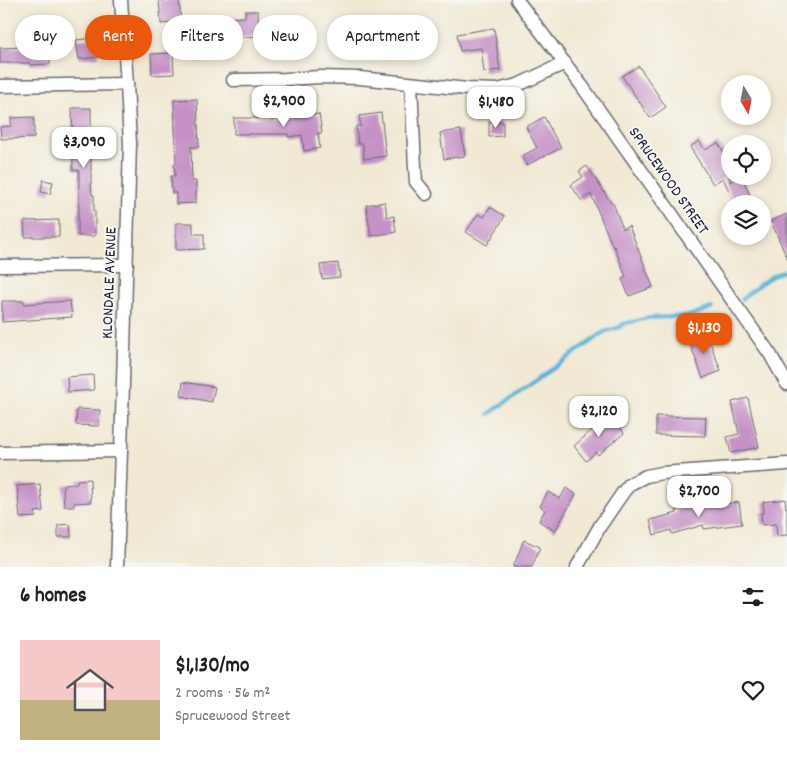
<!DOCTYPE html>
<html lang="en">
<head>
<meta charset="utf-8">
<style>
	body { margin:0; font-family:Dekko,sans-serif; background:#f2f2f2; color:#202124; height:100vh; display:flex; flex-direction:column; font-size:19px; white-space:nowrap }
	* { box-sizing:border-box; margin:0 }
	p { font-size:16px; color:#757577 }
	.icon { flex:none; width:28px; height:28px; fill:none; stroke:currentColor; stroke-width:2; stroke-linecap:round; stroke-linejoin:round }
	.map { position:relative; height:567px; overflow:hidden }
	.side { display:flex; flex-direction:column; background:#fff; flex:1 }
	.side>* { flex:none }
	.guide { position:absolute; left:15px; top:15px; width:500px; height:45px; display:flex; gap:10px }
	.needle { width:32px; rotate:170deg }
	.tools { position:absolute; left:721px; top:75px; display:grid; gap:10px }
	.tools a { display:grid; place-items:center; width:50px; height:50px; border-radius:50%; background:#fff; box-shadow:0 2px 8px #0003; font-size:25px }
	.price { position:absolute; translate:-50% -42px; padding:0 11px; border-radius:10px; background:#fff; color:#222; font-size:16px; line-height:32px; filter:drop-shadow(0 1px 2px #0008) }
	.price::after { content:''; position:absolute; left:50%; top:30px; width:15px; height:11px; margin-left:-8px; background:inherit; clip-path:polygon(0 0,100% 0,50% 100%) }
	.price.on { background:#ea580c; color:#fff }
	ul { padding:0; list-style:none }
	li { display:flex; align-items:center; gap:15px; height:125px; padding:0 20px }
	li+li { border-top:1px solid #e0e0e0 }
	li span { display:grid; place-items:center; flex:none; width:140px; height:100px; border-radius:0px; color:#555 }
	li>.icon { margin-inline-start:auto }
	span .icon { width:60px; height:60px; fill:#fffc; stroke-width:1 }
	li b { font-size:21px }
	h2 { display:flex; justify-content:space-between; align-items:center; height:60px; padding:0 20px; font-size:21px }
	.tag { padding:0 18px; border-radius:22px; background:#fff; box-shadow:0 2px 8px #0003; font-size:18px; line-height:45px }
	.tag.on { background:#ea580c; color:#fff }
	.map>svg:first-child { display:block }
</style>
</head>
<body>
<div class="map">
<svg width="787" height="567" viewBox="0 0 787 567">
	<rect width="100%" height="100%" fill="#f6f6f2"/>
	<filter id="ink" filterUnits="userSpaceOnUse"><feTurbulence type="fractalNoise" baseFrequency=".02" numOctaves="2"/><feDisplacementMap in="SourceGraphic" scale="10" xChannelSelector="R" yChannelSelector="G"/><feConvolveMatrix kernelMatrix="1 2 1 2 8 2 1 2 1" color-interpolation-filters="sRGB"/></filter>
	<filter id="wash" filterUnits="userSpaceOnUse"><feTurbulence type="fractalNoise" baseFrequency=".0096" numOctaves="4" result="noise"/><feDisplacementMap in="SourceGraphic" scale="20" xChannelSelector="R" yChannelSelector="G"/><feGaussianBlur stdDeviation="1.12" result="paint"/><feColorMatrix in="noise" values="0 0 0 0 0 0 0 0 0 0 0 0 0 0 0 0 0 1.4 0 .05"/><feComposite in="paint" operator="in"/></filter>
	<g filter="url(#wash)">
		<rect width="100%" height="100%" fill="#f1e9d4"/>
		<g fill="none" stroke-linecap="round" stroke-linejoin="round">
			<g stroke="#58b4d6" stroke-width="4">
				<path d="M742,299C755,288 769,275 787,270"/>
				<polyline points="489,414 604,332 620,327 623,324 648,318 688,316 712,308"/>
			</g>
		</g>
		<g id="blocks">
			<g fill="#c591c6">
				<polygon points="159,0 179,0 181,22 161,24"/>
				<polygon points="245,11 258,11 259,36 227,38 226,18 245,17"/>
				<polygon points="494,28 500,70 484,72 481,48 460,51 457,34"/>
				<polygon points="285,29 309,30 308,48 284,47"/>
				<polygon points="97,38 99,57 79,59 76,40"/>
				<polygon points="49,44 50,64 30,65 30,63 0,63 0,48 30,47 30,45"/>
				<polygon points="173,53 174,74 152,75 151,54"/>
				<polygon points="639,66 666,107 650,118 622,76"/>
				<polygon points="197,99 199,147 191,147 192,181 196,181 196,203 176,204 176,193 172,193 171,176 175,176 174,164 176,164 174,100"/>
				<polygon points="72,108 91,108 91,183 92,195 94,195 94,211 95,211 95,236 78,236 78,211 79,211 79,170 73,170"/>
				<polygon points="381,113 386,156 364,159 363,144 358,144 356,126 361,126 359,116"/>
				<polygon points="319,114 322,133 318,133 320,148 304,151 302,135 288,137 288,134 234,134 234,118 271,118 271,120"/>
				<polygon points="34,117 34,138 1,139 0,127 11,126 11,118"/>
				<polygon points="544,117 561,148 527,165 522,156 537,148 526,127"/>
				<polygon points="489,122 503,122 503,136 489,137"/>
				<polygon points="461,130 465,156 444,159 440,133"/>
				<polygon points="699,141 705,150 718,143 730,162 730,182 742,177 751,197 735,204 723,178 713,184 690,147"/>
				<polygon points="587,166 612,204 613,203 623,229 629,226 653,287 629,296 622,279 626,277 614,246 613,247 591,194 581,200 571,185 583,177 579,171"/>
				<polygon points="43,180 53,182 50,194 41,192"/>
				<polygon points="385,202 387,217 394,216 396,232 371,236 366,205"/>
				<polygon points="490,207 505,216 487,245 466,232 478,214 484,217"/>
				<polygon points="787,214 787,258 771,221"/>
				<polygon points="59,220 59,237 25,237 24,221"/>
				<polygon points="176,223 193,223 193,234 204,234 204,249 176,250"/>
				<polygon points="338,263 340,277 322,279 320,265"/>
				<polygon points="2,301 24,301 24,304 70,301 72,317 2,322"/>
				<polygon points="706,332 721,371 703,378 688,339"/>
				<polygon points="93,375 94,390 68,392 67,377"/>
				<polygon points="183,382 215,387 212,402 181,396"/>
				<polygon points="748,398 759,447 731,453 727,437 739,434 732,402"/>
				<polygon points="77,409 100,410 99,426 76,425"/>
				<polygon points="609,415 624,433 598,455 596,452 586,461 574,446"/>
				<polygon points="656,416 706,417 705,436 656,435"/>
				<polygon points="90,479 91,502 74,503 74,506 64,506 63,485 77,484 77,480"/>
				<polygon points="40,484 43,511 35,512 36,517 20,518 17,486"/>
				<polygon points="566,488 576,494 555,531 539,521 545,510 540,506 548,492 560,499"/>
				<polygon points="785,499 786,508 787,507 787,535 777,536 776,524 762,525 761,513 764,512 763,502"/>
				<polygon points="739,502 742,524 704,529 703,525 672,534 671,530 654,535 650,520 677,513 676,510 693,505 694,508"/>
				<polygon points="70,524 71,537 58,537 58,525"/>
				<polygon points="524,540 540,547 532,567 513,567"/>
			</g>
		</g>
	</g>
	<g filter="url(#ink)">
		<use href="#blocks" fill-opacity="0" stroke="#6a6871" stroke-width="1"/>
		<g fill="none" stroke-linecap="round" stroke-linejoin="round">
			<g stroke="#6a6871" stroke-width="15">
				<g id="street">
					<polyline points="517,0 582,86 770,354 787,384"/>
					<polyline points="233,80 286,79 320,77 360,78 467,89 497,90 518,85 565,63"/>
					<polyline points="411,84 415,167 416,182 426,194"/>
					<polyline points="0,86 127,84"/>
					<polyline points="0,266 127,265"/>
					<polyline points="0,453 121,451"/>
					<polyline points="117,567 121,451 130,144 127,84 121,0"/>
					<polyline points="577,567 600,526 624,491 630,484 646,476 662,473 787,464"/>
				</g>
			</g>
			<use href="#street" stroke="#fff" stroke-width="12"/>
		</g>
	</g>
	<g text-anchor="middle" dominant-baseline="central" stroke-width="4" stroke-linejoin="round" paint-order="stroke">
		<g font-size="16" fill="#22223b" stroke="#f6f6f2">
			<text transform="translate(668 181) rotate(55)">SPRUCEWOOD STREET</text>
			<text transform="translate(110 283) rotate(-88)">KLONDALE AVENUE</text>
		</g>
	</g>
</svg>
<div class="tools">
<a><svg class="needle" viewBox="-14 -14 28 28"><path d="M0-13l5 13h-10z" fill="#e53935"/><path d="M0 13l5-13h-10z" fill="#757577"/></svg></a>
<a><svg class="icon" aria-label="locate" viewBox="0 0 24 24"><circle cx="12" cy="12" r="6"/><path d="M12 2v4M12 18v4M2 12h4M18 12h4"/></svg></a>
<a><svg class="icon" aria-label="layers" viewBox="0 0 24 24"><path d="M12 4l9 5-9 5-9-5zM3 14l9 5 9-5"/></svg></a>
</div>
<b class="price" style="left:284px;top:128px">$2,900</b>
<b class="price" style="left:496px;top:129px">$1,480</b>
<b class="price" style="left:84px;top:169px">$3,090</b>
<b class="price on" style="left:704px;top:355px">$1,130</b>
<b class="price" style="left:599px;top:438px">$2,120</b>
<b class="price" style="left:699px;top:518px">$2,700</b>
<div class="guide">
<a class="tag">Buy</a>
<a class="tag on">Rent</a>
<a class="tag">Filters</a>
<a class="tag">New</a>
<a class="tag">Apartment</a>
</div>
</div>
<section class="side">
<h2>6 homes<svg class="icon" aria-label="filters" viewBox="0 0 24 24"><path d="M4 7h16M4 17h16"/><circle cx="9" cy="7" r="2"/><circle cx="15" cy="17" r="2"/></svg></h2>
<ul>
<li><span style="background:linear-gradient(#f6c9c9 60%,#c2b280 0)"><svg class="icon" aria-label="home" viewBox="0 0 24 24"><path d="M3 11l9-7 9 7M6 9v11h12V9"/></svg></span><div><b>$1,130/mo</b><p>2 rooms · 56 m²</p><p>Sprucewood Street</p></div><svg class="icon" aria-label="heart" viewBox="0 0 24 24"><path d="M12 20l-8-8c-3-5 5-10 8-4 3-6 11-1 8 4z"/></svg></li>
</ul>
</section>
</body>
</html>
